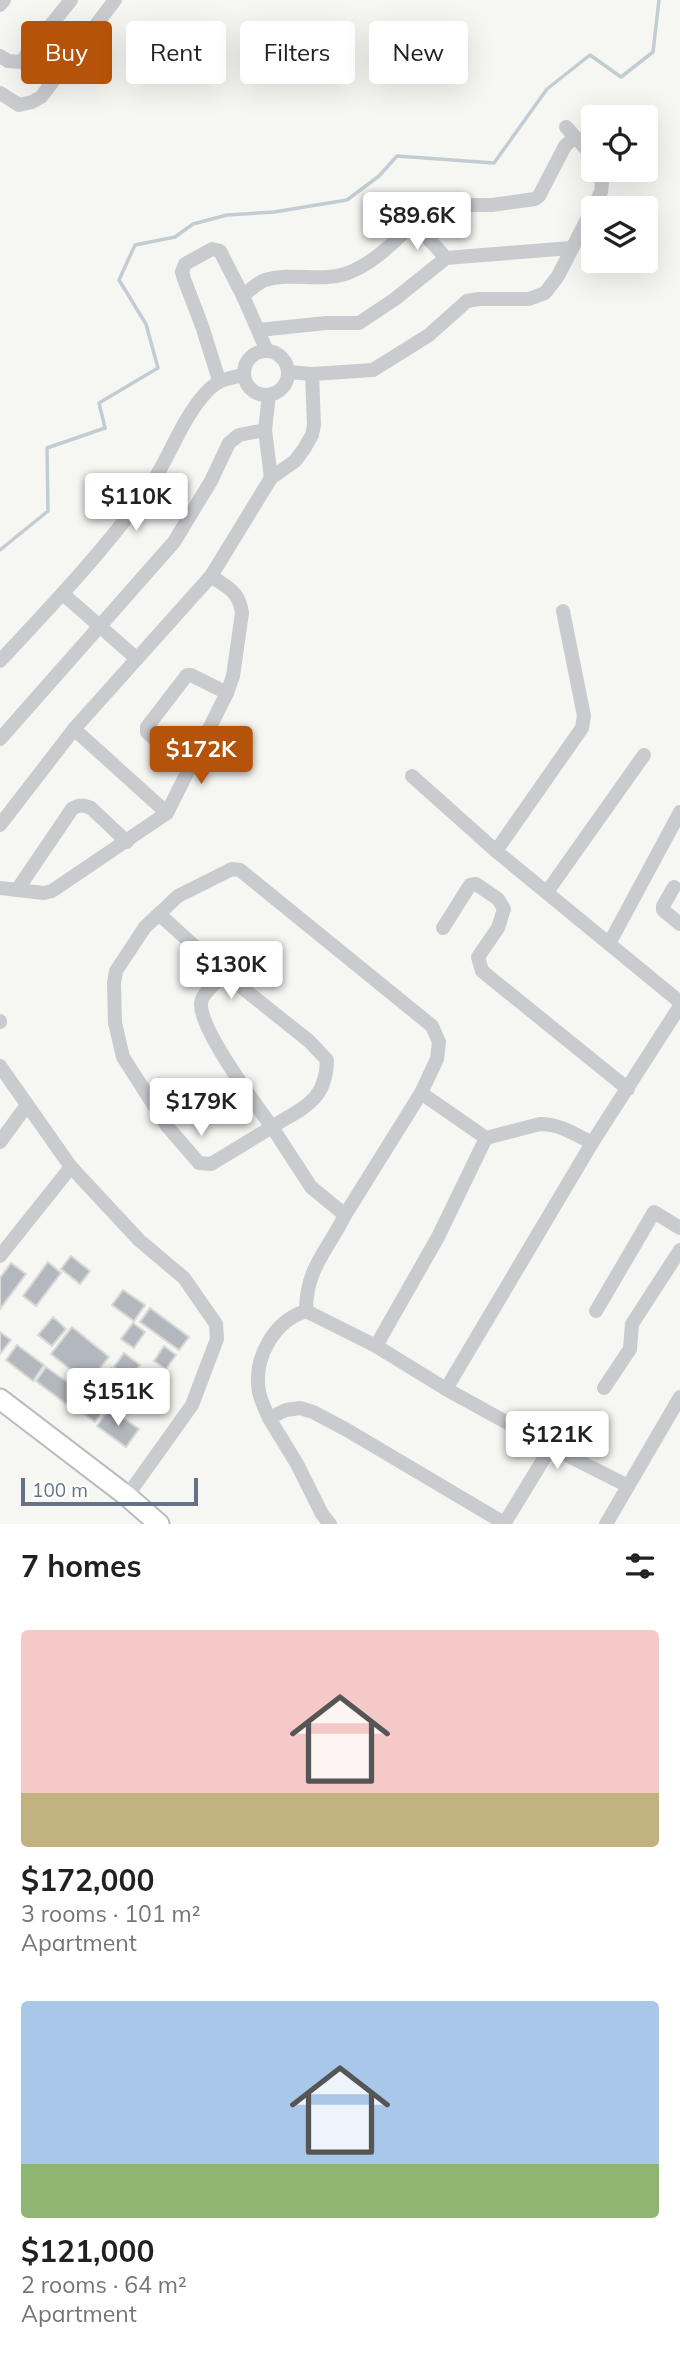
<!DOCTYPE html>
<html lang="en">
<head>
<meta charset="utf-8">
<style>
	body { margin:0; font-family:Mulish,sans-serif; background:#f6f6f6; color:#202124; height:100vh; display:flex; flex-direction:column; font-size:26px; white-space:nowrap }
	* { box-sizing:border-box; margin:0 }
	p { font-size:23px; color:#757577 }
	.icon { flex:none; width:38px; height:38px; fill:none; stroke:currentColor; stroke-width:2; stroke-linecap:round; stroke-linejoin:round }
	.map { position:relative; height:1524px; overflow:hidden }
	.panel { display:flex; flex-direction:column; background:#fff; flex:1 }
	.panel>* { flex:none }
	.guide { position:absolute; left:21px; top:21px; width:639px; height:63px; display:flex; gap:14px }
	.tools { position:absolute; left:581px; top:105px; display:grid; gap:14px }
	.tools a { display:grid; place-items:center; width:77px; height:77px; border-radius:7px; background:#fff; box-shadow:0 7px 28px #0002; font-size:35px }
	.scale { position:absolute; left:21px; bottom:18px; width:177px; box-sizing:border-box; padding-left:7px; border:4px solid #647186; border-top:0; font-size:19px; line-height:24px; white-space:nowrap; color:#647186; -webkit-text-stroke:5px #fff; paint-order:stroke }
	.price { position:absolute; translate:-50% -60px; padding:0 16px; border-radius:7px; background:#fff; color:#222; font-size:23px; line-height:46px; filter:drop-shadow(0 2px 4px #0008) }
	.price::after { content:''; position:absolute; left:50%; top:42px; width:21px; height:16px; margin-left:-10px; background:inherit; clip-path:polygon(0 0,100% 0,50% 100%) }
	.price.current { background:#b45309; color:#fff }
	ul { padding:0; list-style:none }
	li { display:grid; align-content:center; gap:14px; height:371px; padding:0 21px }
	li span { display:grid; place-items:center; height:217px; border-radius:7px; color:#555 }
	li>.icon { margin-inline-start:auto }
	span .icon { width:126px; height:126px; fill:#fffc; stroke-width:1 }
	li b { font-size:30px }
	h2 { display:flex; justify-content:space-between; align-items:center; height:84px; padding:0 21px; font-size:30px }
	.tag { padding:0 24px; border-radius:7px; background:#fff; box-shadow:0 7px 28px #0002; font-size:24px; line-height:63px }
	.tag.current { background:#b45309; color:#fff }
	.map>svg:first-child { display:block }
</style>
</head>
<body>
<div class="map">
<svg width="680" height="1524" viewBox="0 0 680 1524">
	<rect width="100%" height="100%" fill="#f6f7f3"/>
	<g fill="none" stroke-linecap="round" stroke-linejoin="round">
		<polyline stroke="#c4ccd3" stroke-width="3.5" points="0,550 48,511 47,448 105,428 99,403 158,368 146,324 119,280 135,245 175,237 193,224 227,215 274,212 347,200 379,176 397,156 494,163 547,89 590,55 621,77 653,52 659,0"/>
	</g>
	<g fill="#b3b8bf" stroke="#d8d8d6" stroke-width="2">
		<polygon points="71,1256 90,1271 80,1284 61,1269"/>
		<polygon points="48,1262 61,1273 36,1306 23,1296"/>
		<polygon points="11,1263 26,1274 0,1309 0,1278"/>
		<polygon points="123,1290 145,1305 134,1321 112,1305"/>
		<polygon points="150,1308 189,1337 179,1350 140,1322"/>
		<polygon points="53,1317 66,1329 52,1346 38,1335"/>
		<polygon points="133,1323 145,1332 134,1348 121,1339"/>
		<polygon points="72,1327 109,1357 88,1383 51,1354"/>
		<polygon points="0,1332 11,1340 0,1354"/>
		<polygon points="17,1345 44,1365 33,1381 6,1360"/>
		<polygon points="164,1346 176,1355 166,1369 154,1361"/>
		<polygon points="124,1353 140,1365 130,1378 114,1367"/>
		<polygon points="46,1367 84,1394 73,1409 36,1381"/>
		<polygon points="111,1368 129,1380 113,1402 95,1390"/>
		<polygon points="94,1392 109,1403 95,1422 80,1411"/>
		<polygon points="109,1408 139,1429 126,1447 97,1426"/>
	</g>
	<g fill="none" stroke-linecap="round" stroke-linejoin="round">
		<g stroke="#b9bcc0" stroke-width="23">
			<polyline id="major" points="0,1399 127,1496 159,1524"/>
		</g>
		<g stroke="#c9cbcf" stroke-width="14">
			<polyline points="0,5 4,0"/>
			<polyline points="0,56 8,61 21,62 71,0"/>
			<polyline points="0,93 19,105 32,102 41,97 115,0"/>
			<polyline points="566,127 589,152 593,162"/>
			<polyline points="414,223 446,258"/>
			<polyline points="259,330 326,323 359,323 395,299 446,258 571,248"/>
			<path d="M267,351L243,296C249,291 257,283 265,280C291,272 319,282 345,274C372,265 394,242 414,223L408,211L409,206L431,201L455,205H492L535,199L539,196L565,146L575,137"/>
			<circle cx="266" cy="373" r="22"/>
			<polyline points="288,372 312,374 373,370 429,335 467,301 479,299 529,299 545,293 558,276 601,192 602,183 597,170"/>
			<polyline points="219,380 202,326 184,279 182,272 185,264 212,249 220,251 243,296"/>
			<polyline points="269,395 265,430 271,478"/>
			<polyline points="63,594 136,658"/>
			<path d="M0,661C51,606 103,552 146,492C168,462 179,424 203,396C216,380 225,379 244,375"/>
			<polyline points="74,729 167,813"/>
			<polyline points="0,739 174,542 211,481 229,443 239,435 265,430"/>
			<polyline points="190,769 150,735 147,732 147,727 187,675 191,675 227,693"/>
			<polyline points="412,776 496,851 680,1002"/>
			<polyline points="0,825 74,729 211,576 271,478 295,461 304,449 312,435 314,425 312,374"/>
			<polyline points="496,851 582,728 584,716 563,611"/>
			<path d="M232,869L240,870L432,1026L439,1042L437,1059L421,1093L345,1215L311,1187L272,1127C303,1107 326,1102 327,1060L309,1041L225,974L159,914L178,896Z"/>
			<polyline points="674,887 663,906 663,910 680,924"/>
			<path d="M0,888L44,893L52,891L167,813L227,693L233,676L242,613C239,591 228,588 211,576"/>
			<path d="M17,890L72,809C79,804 84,805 91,808L127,842"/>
			<polyline points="547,892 644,755"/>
			<path d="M159,914L145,927L116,971L114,983L115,1023L123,1057L167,1126L199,1163L211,1164L272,1127C255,1103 199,1029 201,1003C202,993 218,981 225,974"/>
			<polyline points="443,928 470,885 476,884 498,899 504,909 498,928 478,957 482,971 628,1089"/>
			<polyline points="610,942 680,812"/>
			<polyline points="0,1021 0,1022"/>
			<polyline points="0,1066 71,1167 139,1240 184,1278 216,1324 217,1339 192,1405 127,1496"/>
			<polyline points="421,1093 486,1138"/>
			<polyline points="0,1142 27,1105"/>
			<polyline points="0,1256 71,1167"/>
			<path d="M306,1311C306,1268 327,1252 345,1215"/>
			<polyline points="596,1311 654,1212 680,1228"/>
			<path d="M376,1346L438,1237L486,1138L540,1124C560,1124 575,1134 592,1143"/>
			<polyline points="604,1388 630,1349 632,1324 680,1250"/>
			<path d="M269,1418C265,1409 261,1401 259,1392C253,1358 274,1321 306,1311L376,1346L446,1389"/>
			<polyline points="551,1447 446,1389 592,1143 680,1006"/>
			<polyline points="330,1524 322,1514 297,1464 269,1418 286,1410 300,1408 313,1412 347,1430 504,1523"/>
			<polyline points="504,1524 551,1447 628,1486"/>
			<polyline points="606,1524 680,1397"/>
		</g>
		<use href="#major" stroke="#fff" stroke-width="19"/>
	</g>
</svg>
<div class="tools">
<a><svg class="icon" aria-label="locate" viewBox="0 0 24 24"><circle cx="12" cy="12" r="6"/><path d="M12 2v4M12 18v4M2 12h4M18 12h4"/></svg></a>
<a><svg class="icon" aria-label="layers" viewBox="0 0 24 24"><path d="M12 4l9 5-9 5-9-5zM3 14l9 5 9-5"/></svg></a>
</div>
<div class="scale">100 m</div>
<b class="price" style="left:417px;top:252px">$89.6K</b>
<b class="price" style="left:136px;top:533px">$110K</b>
<b class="price current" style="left:201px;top:786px">$172K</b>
<b class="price" style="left:231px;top:1001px">$130K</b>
<b class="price" style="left:201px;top:1138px">$179K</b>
<b class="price" style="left:118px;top:1428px">$151K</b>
<b class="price" style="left:557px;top:1471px">$121K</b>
<div class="guide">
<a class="tag current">Buy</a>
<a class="tag">Rent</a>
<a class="tag">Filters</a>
<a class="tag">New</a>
</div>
</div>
<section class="panel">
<h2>7 homes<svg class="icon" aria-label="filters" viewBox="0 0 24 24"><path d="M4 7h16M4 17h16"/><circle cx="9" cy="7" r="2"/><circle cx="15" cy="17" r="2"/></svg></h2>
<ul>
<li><span style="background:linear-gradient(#f6c9c9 75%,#c2b280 0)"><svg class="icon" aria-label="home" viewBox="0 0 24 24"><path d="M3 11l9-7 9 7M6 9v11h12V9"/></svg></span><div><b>$172,000</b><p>3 rooms · 101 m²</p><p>Apartment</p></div></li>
<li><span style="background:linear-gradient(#a9c7e8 75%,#8fb573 0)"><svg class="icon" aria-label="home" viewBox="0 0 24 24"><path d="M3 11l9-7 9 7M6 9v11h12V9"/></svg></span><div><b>$121,000</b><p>2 rooms · 64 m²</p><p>Apartment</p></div></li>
</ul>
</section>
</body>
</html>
